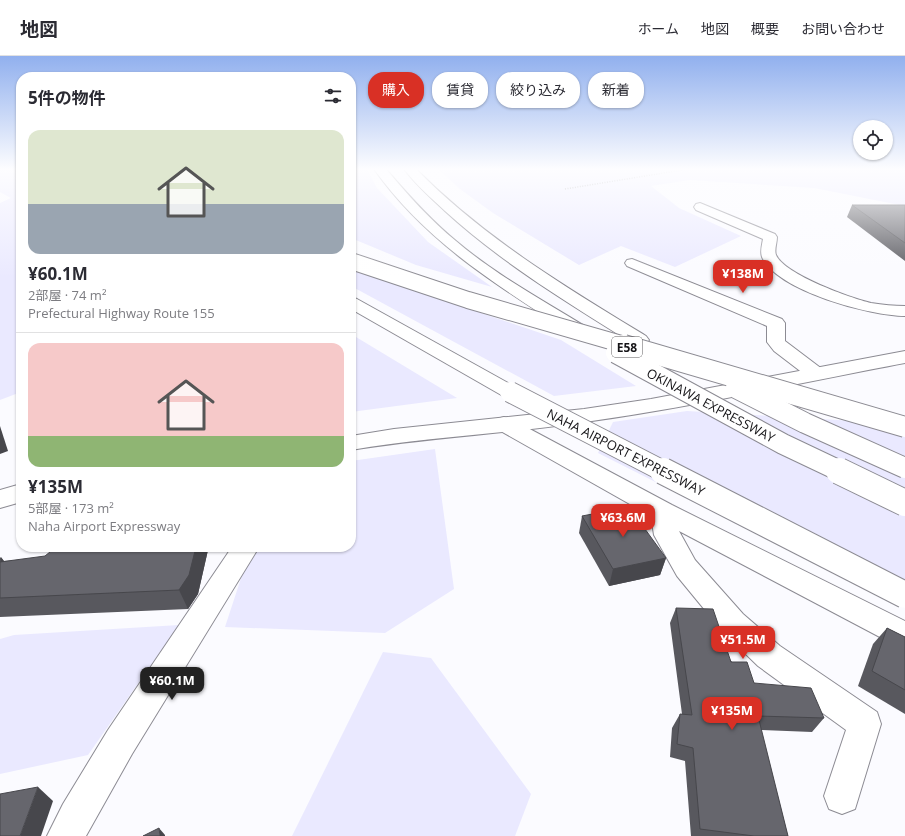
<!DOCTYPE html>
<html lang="ja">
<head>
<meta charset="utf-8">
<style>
	body { margin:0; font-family:"Open Sans","Noto Sans JP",sans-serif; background:#f7f7f7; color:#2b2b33; height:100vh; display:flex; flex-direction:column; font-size:15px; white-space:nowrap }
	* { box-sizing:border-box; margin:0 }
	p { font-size:13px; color:#7c7c81 }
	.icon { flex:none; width:22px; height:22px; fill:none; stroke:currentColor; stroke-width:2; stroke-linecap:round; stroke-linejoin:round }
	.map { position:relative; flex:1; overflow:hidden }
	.side { position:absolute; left:16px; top:16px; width:340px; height:480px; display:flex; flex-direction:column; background:#fff; border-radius:16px; box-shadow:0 1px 3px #0004 }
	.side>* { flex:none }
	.guide { position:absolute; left:368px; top:16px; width:380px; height:36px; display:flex; gap:8px }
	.buttons { position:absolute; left:853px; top:64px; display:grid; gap:8px }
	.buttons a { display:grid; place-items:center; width:40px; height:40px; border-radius:50%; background:#fff; box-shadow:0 1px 3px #0004; font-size:20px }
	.price { position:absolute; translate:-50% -34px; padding:0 9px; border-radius:8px; background:#d93025; color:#fff; font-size:13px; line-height:26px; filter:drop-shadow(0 1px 2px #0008) }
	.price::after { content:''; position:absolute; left:50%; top:24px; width:12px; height:9px; margin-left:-6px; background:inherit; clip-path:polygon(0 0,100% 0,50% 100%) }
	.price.active { background:#222; color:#fff }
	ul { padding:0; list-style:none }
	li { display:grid; align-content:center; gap:8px; height:212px; padding:0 12px }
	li+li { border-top:1px solid #e1e1e2 }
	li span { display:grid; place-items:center; height:124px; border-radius:12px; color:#555 }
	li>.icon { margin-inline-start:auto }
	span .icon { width:72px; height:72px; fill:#fffc; stroke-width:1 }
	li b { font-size:17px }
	h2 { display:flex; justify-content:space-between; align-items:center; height:48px; padding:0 12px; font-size:17px }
	.chip { padding:0 14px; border-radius:16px; background:#fff; box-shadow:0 1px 3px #0004; font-size:14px; line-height:36px }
	.chip.active { background:#d93025; color:#fff }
	header { display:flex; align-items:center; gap:24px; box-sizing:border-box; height:56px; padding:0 20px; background:#fff; border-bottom:1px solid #e1e1e2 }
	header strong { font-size:19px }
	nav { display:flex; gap:22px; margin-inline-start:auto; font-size:14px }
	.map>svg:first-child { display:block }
</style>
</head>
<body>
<header>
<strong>地図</strong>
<nav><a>ホーム</a><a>地図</a><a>概要</a><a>お問い合わせ</a></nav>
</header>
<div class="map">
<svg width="905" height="780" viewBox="0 0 905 780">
	<rect width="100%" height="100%" fill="#fbfbff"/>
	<g fill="#eae9ff">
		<polygon points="0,113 21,113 21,336 0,344 0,147 11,142 0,136"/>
		<polygon points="351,113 367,113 377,132 428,186 492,231 416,209 351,182"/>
		<polygon points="438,113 905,113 905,150 814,132 690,124 651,130 679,152 741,180 675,211 621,190 579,209 493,157 460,133"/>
		<polygon points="351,213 561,284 636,330 554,340 351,230"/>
		<polygon points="351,278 457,342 351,356"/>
		<polygon points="687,355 905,368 905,552 598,397 613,366"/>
		<polygon points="435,393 454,533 385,577 225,571 245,510 260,491 351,491 351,405"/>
		<polygon points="179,569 88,699 0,718 0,583 14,579"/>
		<polygon points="383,596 431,602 531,738 515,780 292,780"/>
	</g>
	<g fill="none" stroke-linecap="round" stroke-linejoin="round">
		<g stroke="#8c8b93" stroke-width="2">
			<g id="minor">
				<path d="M700,147L775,178L777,181C777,187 774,194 776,199C785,219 851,242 871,247C883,249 894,250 905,250V260C871,260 777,235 762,201C760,195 762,189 763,183L696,154L694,151L696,148Z"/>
				<polygon points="632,203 782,263 785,267 785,285 822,313 825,317 822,321 815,323 808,321 774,295 767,286 767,270 627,210 625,207 627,204"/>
				<polygon points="504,361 511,363 672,449 905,565 905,593 895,589 679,475 695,504 743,558 780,590 877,656 881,668 855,753 842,758 829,753 824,740 846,674 758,610 723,576 677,520 654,479 651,460 497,373 493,368 497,363"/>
				<polygon points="232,491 259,491 132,698 86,780 47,780 63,748 108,674"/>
			</g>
		</g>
		<g stroke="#8c8b93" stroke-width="2">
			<g id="major">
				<path d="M905,295V307C799,327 692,351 585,366C507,378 428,381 351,394V380L394,373L584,353L651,343Z"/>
				<polygon points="21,428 21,446 0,452 0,434"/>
			</g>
		</g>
		<g stroke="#8c8b93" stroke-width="2">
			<g id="highway">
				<path d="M374,113H386C408,139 430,164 456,185C497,220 546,246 591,274L594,278L591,282L585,283L579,282C503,233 427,188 374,113Z"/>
				<path d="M404,113H416C484,182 564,230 646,280L649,284L646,288L640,289L634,288C568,247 502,207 445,155C431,142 415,128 404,113Z"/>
				<polygon points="351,241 357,243 517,332 520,336 517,340 510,342 503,340 351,253"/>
			</g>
		</g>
		<polyline stroke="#939397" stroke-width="1.5" stroke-dasharray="1 1.5" stroke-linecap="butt" points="565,133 688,113"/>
		<use href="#minor" fill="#fff" fill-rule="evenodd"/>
		<use href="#major" fill="#fff" fill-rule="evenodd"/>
		<use href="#highway" fill="#fff" fill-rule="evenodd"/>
		<g stroke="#8c8b93" stroke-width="18" stroke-linecap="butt">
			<polyline id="highway-bridge-far2" points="351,205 468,244 628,290"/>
		</g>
		<g stroke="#8c8b93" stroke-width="22" stroke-linecap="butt">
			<g id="highway-bridge-far1">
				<polyline points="624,289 905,371"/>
				<polyline points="616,297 783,388 842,416"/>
				<polyline points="736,332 805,367 905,412"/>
				<polyline points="510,336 665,416"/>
			</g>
		</g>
		<g stroke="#8c8b93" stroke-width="28" stroke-linecap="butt">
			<g id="highway-bridge">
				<polyline points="663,415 905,539"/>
				<polyline points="839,415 905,447"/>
			</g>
		</g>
		<use href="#highway-bridge-far2" stroke="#fff" stroke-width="16"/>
		<use href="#highway-bridge-far1" stroke="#fff" stroke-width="20"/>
		<use href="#highway-bridge" stroke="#fff" stroke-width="26"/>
	</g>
	<g fill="#58585e">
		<polygon points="852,149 905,149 905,205 847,161"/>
		<polygon points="582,460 666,502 660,519 609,530 579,477"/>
		<polygon points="208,494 198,538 188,553 0,561 0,501 4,505"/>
		<polygon points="676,552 754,627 824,662 812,676 761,674 788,780 691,780 685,705 670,701 672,672 680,658 682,658 670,567"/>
		<polygon points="887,572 905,581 905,658 858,630 873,588"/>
	</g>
	<g fill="#47474c">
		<polygon points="0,370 8,395 0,398"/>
		<polygon points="196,491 207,491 208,494 198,538 188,553 179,534"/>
		<polygon points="1,501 15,520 0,508"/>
		<polygon points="666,502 660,519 609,530 613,513"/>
		<polygon points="38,731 53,745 41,780 20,780"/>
		<polygon points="159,772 165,779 165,780 160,780"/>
	</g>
	<g fill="#66666d" stroke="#47474c">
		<polygon points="852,149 905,149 905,187"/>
		<polygon points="629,451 666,502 613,513 582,460"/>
		<polygon points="56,491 196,491 189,519 179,534 0,542 0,506 45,500"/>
		<polygon points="676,552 713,553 731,606 747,606 754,627 811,632 824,662 758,660 788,780 754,780 700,773 693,692 677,688 680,658 692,659"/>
		<polygon points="887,572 905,581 905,634 872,615"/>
		<polygon points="38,731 20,780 0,780 0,738"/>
		<polygon points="159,772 160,780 143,780"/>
	</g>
	<linearGradient id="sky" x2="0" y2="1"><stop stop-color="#91b0ee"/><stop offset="0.51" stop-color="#fdfdff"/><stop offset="1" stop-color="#fdfdff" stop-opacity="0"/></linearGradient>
	<rect width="905" height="222" fill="url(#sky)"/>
	<g text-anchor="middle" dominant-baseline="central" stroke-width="4" stroke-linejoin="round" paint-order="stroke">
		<rect fill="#fff" stroke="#5c5b5d" stroke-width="1" x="612" y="281" width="30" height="20" rx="3"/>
		<g font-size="12" font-weight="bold" fill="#161518">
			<text x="627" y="291">E58</text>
		</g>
		<g font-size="13" fill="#161518" stroke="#fff">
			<text transform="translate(711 349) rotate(28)">OKINAWA EXPRESSWAY</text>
			<text transform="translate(626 396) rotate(27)">NAHA AIRPORT EXPRESSWAY</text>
		</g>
	</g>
</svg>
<div class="buttons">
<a><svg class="icon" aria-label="locate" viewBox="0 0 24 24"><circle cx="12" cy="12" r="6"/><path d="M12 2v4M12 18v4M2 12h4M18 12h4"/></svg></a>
</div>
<b class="price" style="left:743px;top:238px">¥138M</b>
<b class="price" style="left:623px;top:482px">¥63.6M</b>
<b class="price" style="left:743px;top:604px">¥51.5M</b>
<b class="price active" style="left:172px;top:645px">¥60.1M</b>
<b class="price" style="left:732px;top:675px">¥135M</b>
<div class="guide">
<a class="chip active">購入</a>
<a class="chip">賃貸</a>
<a class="chip">絞り込み</a>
<a class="chip">新着</a>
</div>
<section class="side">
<h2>5件の物件<svg class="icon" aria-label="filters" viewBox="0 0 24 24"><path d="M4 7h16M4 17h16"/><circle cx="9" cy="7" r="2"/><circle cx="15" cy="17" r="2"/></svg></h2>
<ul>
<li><span style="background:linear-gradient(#dfe7d0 60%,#9aa5b1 0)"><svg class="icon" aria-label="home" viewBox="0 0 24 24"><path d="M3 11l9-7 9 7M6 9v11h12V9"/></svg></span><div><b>¥60.1M</b><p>2部屋 · 74 m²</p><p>Prefectural Highway Route 155</p></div></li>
<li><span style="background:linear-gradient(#f6c9c9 75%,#8fb573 0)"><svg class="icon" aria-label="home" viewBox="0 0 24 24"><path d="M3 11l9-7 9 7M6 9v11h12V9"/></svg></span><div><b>¥135M</b><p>5部屋 · 173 m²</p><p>Naha Airport Expressway</p></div></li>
</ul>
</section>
</div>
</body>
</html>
